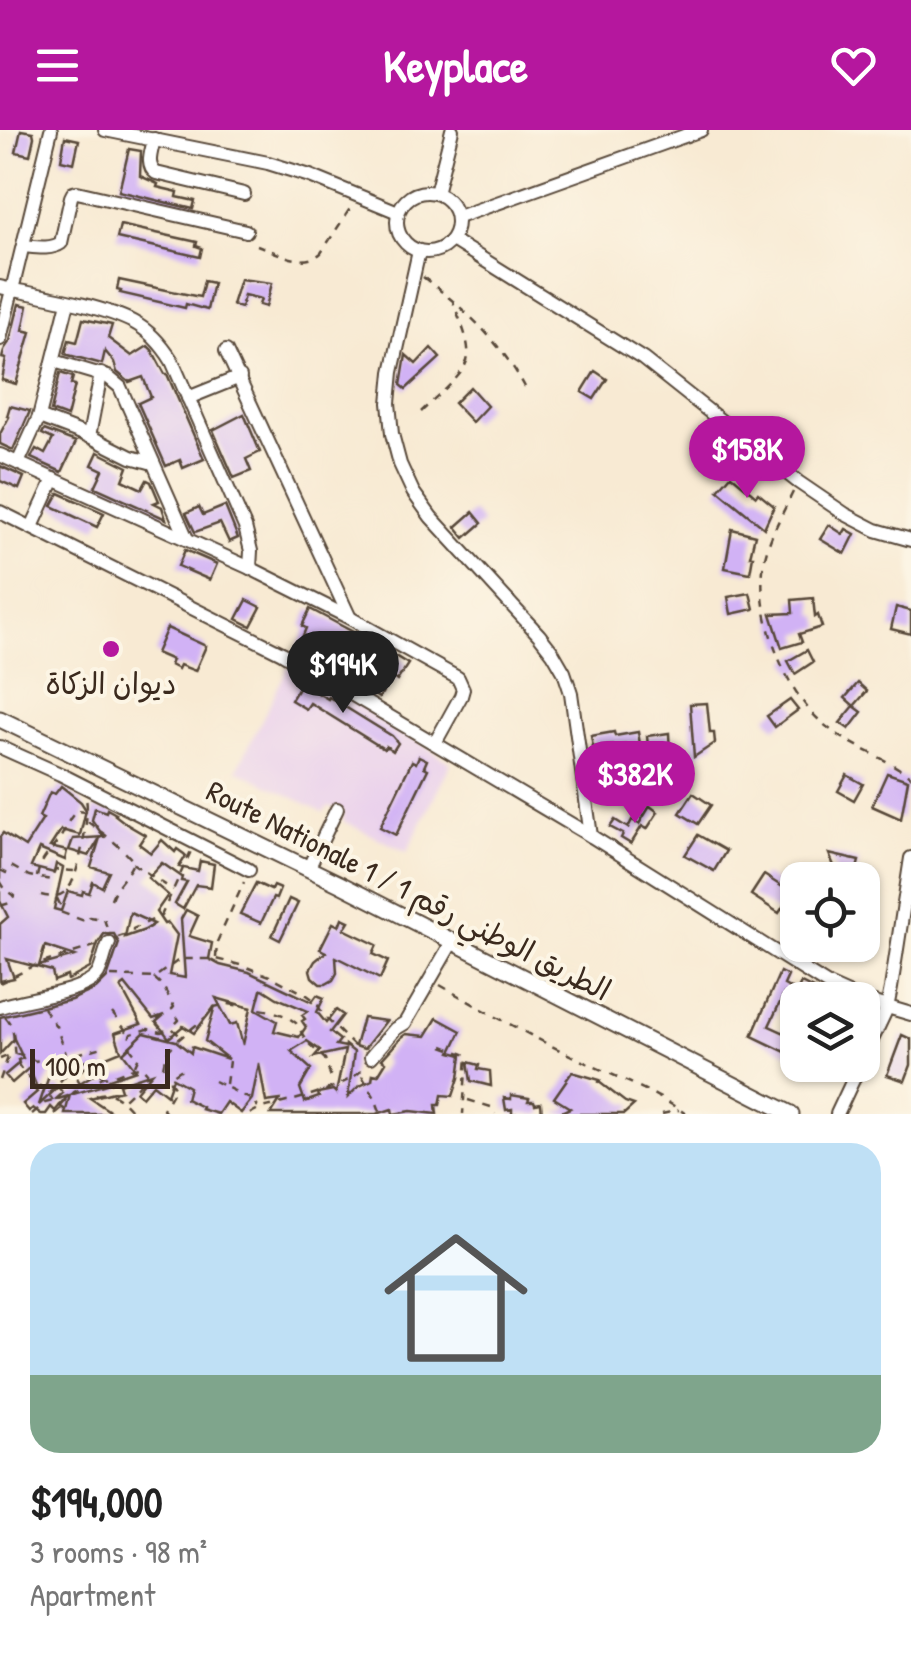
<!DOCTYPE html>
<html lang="en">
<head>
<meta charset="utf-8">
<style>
	body { margin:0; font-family:"Patrick Hand","Playpen Sans Arabic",sans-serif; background:#f6f6f6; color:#222; height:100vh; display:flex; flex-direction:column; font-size:38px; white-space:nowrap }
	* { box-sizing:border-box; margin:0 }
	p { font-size:32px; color:#767676 }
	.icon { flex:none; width:55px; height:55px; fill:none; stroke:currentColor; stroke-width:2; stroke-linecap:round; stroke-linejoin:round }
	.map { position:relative; height:984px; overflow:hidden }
	.details { display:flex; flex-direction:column; background:#fff; flex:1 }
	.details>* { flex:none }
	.buttons { position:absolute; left:780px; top:732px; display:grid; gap:20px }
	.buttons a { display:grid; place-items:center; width:100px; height:100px; border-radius:20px; background:#fff; box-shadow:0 2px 8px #0004; font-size:50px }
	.scale { position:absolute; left:30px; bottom:25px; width:140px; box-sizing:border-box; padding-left:10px; border:5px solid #3b2a1e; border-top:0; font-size:28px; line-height:35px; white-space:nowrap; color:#3b2a1e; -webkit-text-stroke:8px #fcf5e5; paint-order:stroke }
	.price { position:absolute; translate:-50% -85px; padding:0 22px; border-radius:35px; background:#b5179e; color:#fff; font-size:32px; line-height:65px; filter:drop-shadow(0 2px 5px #0008) }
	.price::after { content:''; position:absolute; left:50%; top:60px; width:30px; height:22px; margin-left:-15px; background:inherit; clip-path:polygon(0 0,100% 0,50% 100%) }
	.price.active { background:#222; color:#fff }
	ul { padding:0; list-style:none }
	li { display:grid; align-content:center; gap:20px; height:530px; padding:0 30px }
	li span { display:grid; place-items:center; height:310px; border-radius:30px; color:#555 }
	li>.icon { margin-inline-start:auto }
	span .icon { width:180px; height:180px; fill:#fffc; stroke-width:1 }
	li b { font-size:42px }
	header { display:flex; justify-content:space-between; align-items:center; height:130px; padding:0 30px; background:#b5179e; color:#fff; font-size:45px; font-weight:800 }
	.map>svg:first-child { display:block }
</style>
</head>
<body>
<header><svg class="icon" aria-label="menu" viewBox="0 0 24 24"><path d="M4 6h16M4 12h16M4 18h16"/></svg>Keyplace<svg class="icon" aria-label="heart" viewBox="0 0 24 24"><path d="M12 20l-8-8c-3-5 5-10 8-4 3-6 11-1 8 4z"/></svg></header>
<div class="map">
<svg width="911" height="984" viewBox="0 0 911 984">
	<rect width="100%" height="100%" fill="#fcf5e5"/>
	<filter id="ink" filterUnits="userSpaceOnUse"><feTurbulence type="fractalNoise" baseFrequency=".01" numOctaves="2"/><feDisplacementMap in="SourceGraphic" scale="20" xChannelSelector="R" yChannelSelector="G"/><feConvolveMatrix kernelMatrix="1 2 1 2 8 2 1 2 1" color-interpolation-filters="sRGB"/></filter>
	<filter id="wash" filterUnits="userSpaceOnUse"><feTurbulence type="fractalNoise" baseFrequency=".0048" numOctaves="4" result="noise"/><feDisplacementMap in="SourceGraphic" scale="40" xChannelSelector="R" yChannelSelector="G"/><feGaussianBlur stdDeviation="2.25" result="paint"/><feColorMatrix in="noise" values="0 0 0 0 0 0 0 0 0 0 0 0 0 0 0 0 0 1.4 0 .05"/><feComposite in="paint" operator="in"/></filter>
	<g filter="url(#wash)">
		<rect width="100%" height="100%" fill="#f8ead3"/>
		<polygon fill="#ead1ec" points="288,537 310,541 451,633 407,722 343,691 344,682 329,676 323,682 237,640"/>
		<g id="blocks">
			<g fill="#d1b2f5" fill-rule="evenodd">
				<polygon points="21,0 33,2 34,7 30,25 16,22"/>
				<polygon points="65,7 79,10 74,33 61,30"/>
				<polygon points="129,19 141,21 140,46 158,54 157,57 178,62 177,67 195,71 193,79 119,61"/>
				<polygon points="120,95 197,112 196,116 202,118 200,127 117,108"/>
				<polygon points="240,149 272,153 266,177 259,175 261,169 244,165 241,178 232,175"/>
				<polygon points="119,150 200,167 204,151 213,153 207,180 186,174 185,178 120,163 121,161 117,160"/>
				<polygon points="19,174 28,176 23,200 31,202 16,254 2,250 6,229 2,228 5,218 10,211"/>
				<polygon points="83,189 112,195 108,208 132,226 148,216 152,220 165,244 167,244 204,329 183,338 180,330 166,336 138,273 151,267 143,247 129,252 117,242 114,232 105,221 102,234 65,224 69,210 77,212"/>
				<polygon points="431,218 440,228 406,259 401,255 406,225 416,234"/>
				<polygon points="595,241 607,249 594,269 582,262"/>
				<polygon points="60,243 73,247 71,254 75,255 67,287 51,281"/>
				<polygon points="470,257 487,276 472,292 454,273"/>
				<polygon points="10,276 30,281 13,320 0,314 0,304 9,287 7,286"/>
				<polygon points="244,284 260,322 246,329 251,341 234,348 213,300"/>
				<polygon points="44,300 76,312 62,342 31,328 36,319 45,324 53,309 42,304"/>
				<polygon points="98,322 128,337 123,350 142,359 147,350 151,352 159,371 154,373 162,377 166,389 95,357 103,340 92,335"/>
				<polygon points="0,336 24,347 19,359 0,351"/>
				<polygon points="731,345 756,366 758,363 774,376 764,398 718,360"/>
				<polygon points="59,363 104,383 97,397 52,376"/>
				<polygon points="225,376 238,408 229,412 220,393 195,402 186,383 199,377 203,385"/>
				<polygon points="473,382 482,393 465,408 456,397"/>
				<polygon points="829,395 843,404 846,399 855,404 845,424 820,409"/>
				<polygon points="732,399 755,405 750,426 753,426 750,443 725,438"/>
				<polygon points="185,420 217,434 210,450 178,436"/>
				<polygon points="750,463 754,479 731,484 728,467"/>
				<polygon points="813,468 815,487 818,485 822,497 799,504 802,512 782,518 771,484 793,483 792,470"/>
				<polygon points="247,470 261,477 251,496 237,489"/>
				<polygon points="896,477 911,481 911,504 891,499"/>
				<polygon points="310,479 372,512 408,534 397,551 392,547 379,568 368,561 380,541 361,529 363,526 330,512 323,531 297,520 306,498 302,496"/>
				<polygon points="167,498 206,516 195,541 180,535 178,539 170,535 172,530 156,523"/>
				<polygon points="807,520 813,532 795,544 788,531"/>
				<polygon points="303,550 318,559 316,562 328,569 329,567 392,606 398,613 393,621 386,616 384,619 310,573 306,579 291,570"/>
				<polygon points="858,553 867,561 854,576 862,582 849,599 840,593 854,576 845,568"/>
				<polygon points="790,570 798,580 775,597 767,586"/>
				<polygon points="707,573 710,603 714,603 715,613 694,627 690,574"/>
				<polygon points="614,602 615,606 638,602 640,614 593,617 591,606"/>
				<polygon points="669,603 670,624 649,627 647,606"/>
				<polygon points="419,626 427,630 424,637 428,639 396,705 380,697 412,631 416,633"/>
				<polygon points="638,630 640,643 670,639 672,649 641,653 641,656 622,656 622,644 618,645 617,633"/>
				<polygon points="887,643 908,650 901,689 872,676"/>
				<polygon points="847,645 863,654 854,670 838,661"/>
				<path d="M61,656L81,672L86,680L80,705L61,700L50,717L67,721L65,730L39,719L31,737L54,743L56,734L63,738L54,779L61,781L68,761L82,765L83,761L89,763L93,752L102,757L109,742L91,737L100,708L89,726L69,720L73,709L104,707L92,690L95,678L106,682L107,679L116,684L115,685L128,695L145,705L139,714L151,723L162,710L175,722L177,719L184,724L186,726L179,737L198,741L200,731L214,734L211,757L196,755L183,779L175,774L187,752L181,751L182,747L162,733L148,748L168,765L156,782L164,794L168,793L177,805L169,845L185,848L181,789L186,780L198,786L189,806L212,813L209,829L220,835L249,842L312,872L317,865L324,868L317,882L326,893L336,880L343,885L330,902L340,910L336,915L345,917V915L354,922L348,967L358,957L372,950L373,944L378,945L386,932L382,929L402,907L406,904L426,906L437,888L461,901L451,922L462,925L459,948L453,966L442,965L440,975H436L437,984L411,981L393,984L392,979L377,984H271L280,970L266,972L259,933L252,969L241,983L226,972L218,984L201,979L202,977L186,969L189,957L173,948L167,965L153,954L142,967L136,962L152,943L119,954L121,960L90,968L114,984H65L70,965L110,953L109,949L136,940L123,923L144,903L176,911L191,923L192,917L228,929L205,911L215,876L194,903L183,896L169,908L156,892L164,885L153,889L125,854L121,857L141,894L115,903L121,921L106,927L105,941H99L80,953L75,944L101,928L57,935L59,939L50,943L39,975L58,957L63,963L55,970L68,966L55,981L51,977L46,984H41L33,978L29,981L23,974L37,962L33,957L36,955L29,938L12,953L5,945L19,933L18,930L23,928L14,909L0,924V887L71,870L96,859L107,848L119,813L114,804H104L98,813L90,838L68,850L67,846L54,851L52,841L7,829L14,848L0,851V794L8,787L0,771V707L3,703L25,717L43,689L39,687L50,662L55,664ZM130,783L154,794L145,800L125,807ZM45,816L75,826L39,836ZM263,859L277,868L308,881L302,885L305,889L302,891L306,897L299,907L274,901L277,891L256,879L261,860ZM216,868L251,878L243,915L237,893L230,895ZM307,911L320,920L314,927L345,920L336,963L333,960L318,963L319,967L305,972L300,958L311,939L291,921Z"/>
				<polygon points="693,663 711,675 698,694 680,683"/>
				<polygon points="650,676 658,682 647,699 642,696 631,714 621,708 623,704 610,697 615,690 628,698 632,690 639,694"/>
				<polygon points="698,705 726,721 714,741 685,725"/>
				<polygon points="829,724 859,731 854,750 840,750"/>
				<polygon points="764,745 792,763 779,783 751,765"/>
				<polygon points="256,753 271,760 273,756 280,759 276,769 273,768 261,793 240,784"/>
				<polygon points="289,769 298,773 280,810 272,806"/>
				<polygon points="342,788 349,791 344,799 377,815 373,824 388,831 380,849 336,827 337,843 333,850 326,854 320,854 312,847 310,840 315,831 326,822 320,819 333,793 339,796"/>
				<polygon points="780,842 788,846 784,855 797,862 801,853 835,870 799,870 784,864 769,896 798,909 798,928 752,906"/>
				<polygon points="363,888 386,891 364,919 355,916"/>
				<polygon points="902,905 911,909 911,935 905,951 887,945"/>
				<polygon points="468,932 479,935 478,939 490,941 491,956 471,951"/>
				<polygon points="572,942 600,950 599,952 625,972 634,975 624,984 557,984 570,978 554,968"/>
				<polygon points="511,965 529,968 528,971 534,971 535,974 541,973 542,984 512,984 512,979 506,980 504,968 511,969"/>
			</g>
		</g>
	</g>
	<g filter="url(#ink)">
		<use href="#blocks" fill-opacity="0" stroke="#574739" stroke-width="2.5"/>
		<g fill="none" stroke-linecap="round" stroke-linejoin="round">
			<g stroke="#574739" stroke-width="16">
				<g id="minor">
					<polyline points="105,0 268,33 310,46 398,82"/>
					<path d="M154,9C152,21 145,35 156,43L244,64"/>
					<circle cx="427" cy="92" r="30"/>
					<polyline points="436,63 452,0"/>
					<polyline points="458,87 701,0"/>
					<polyline points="452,110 643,229 798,352 845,384 876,400 911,410"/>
					<path d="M23,116C35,117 51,120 61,113L71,67L73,63L77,62L246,101"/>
					<polyline points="419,121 392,242 389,273 392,304 400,334 413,362 431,387 539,505 553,523 564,542 571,563 591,706"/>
					<path d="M0,157C37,165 100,175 133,192C150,201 162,215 172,231L245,397L251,421L250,438"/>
					<polyline points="0,209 51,0"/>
					<polyline points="226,221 350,488"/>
					<polyline points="54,231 108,247 120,257 187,409"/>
					<polyline points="188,268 240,247"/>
					<polyline points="39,287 89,306 131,327 153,333"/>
					<polyline points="89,306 101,244"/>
					<polyline points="0,325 250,438 350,488 458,548 463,559 461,566 435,613"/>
					<polyline points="18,333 39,287 68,172"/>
					<polyline points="0,382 282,523 591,706 828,855 857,868 911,884"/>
					<polyline points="32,397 54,349"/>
					<polyline points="0,617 60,644 249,740"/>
					<polyline points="308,739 337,679"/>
					<path d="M0,877C24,868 86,863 98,844C103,835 104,823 109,813"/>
					<polyline points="371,927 395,899 405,893 452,812"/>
					<polyline points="862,931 887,878 891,858 911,728"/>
					<polyline points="837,984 860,935"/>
				</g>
			</g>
			<g stroke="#574739" stroke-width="19">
				<polyline id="major" points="0,589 340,754 791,984"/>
			</g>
			<g stroke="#574739" stroke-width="2.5" stroke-dasharray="8 8" stroke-linecap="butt">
				<path d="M257,115C277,122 303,139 321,123L353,74"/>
				<path d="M423,147C465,179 499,210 525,257"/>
				<path d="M421,282C434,269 467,244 468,226C470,210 458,187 453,171"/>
				<path d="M793,362C782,385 768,408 764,433C755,482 783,557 819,590C845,615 883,625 911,647"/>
				<path d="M88,692C104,704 121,716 134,732L132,733L173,760"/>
				<polyline points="0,740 6,743 11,736 29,746 51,750 55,740 74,741"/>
				<path d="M37,747C40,727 55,719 63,703C68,693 69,688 77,681L87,682"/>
				<polyline points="0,751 5,759 15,766 10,773 0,776"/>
				<path d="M41,765C52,768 63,767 70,756C79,743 90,684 86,669"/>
				<polyline points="57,768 61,777 60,782 87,792 90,787 104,789 108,801"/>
				<path d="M111,769C116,754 125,749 132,735"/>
				<polyline points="118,807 133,802 133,799 161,786 191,721"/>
				<polyline points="216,828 217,812 244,752"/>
				<polyline points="111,846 154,848 180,829 216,829 244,836 272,847 307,865 315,871 325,887 360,922"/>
				<polyline points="154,848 163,856 174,877 172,879 179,890 172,897"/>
				<polyline points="0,853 36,835 98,815"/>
				<path d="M440,855C485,881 530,906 576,928C613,946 652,960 686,984"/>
				<polyline points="43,878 56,896 66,924"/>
				<polyline points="112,883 129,904"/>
				<path d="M5,887C20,903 9,916 18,934C26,950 43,953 53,971"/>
				<polyline points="443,916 467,925 463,984"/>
				<path d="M0,929C14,923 22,922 35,931L53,926L61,928L103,917"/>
				<polyline points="61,930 68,945"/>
				<path d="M135,935L139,926C131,922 126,913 131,904L148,899L161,902L172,898L181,907"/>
				<polyline points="163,937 166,923 178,910 207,886 214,877 228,874 272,881 286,886 296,893 307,912 325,929 333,954"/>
				<polyline points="362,946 375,968 381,984"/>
				<polyline points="0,950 8,927"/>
				<polyline points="214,951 252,970 258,977"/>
				<polyline points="226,954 229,931"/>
				<path d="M49,963L63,948L91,935C95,938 98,944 103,946C112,949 130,936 142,937L148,944L147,947L124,969"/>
				<path d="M96,965C115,959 123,972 135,984"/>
				<polyline points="468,970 491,977 495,984"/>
				<polyline points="61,976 74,962 103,947"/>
				<polyline points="32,984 45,973 53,971 71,984"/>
				<polyline points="55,984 62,978"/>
				<polyline points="166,984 163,979 175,958 170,951 170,947 182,939"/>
				<path d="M250,984C259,977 268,977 279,974C299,969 355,954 365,936"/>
				<polyline points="662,984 679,980"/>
			</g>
			<use href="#minor" stroke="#fff" stroke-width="12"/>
			<use href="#major" stroke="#fff" stroke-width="15"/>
		</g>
	</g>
	<circle fill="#b5179e" stroke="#fcf5e5" stroke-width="4" cx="111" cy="519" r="10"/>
	<g text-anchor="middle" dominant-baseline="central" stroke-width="8" stroke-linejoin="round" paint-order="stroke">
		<g font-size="30" fill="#3b2a1e" stroke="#fcf5e5">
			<text x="111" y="553">ديوان الزكاة</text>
		</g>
		<g font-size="30" fill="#3b2a1e" stroke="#fcf5e5">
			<text transform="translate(409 760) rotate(27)">Route Nationale 1 / الطريق الوطني رقم 1</text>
		</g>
	</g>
</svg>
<div class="buttons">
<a><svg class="icon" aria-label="locate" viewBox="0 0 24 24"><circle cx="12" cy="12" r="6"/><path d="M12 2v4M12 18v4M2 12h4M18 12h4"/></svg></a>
<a><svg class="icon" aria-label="layers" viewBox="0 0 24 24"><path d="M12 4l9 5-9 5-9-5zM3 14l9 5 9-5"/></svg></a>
</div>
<div class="scale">100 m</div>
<b class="price" style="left:747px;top:371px">$158K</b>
<b class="price active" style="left:343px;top:586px">$194K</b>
<b class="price" style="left:635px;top:696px">$382K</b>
</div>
<section class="details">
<ul>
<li><span style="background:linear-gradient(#bfe0f5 75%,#7fa58c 0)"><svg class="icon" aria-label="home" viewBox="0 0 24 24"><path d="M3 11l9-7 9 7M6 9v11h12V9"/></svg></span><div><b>$194,000</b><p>3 rooms · 98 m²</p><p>Apartment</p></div></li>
</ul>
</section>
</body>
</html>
